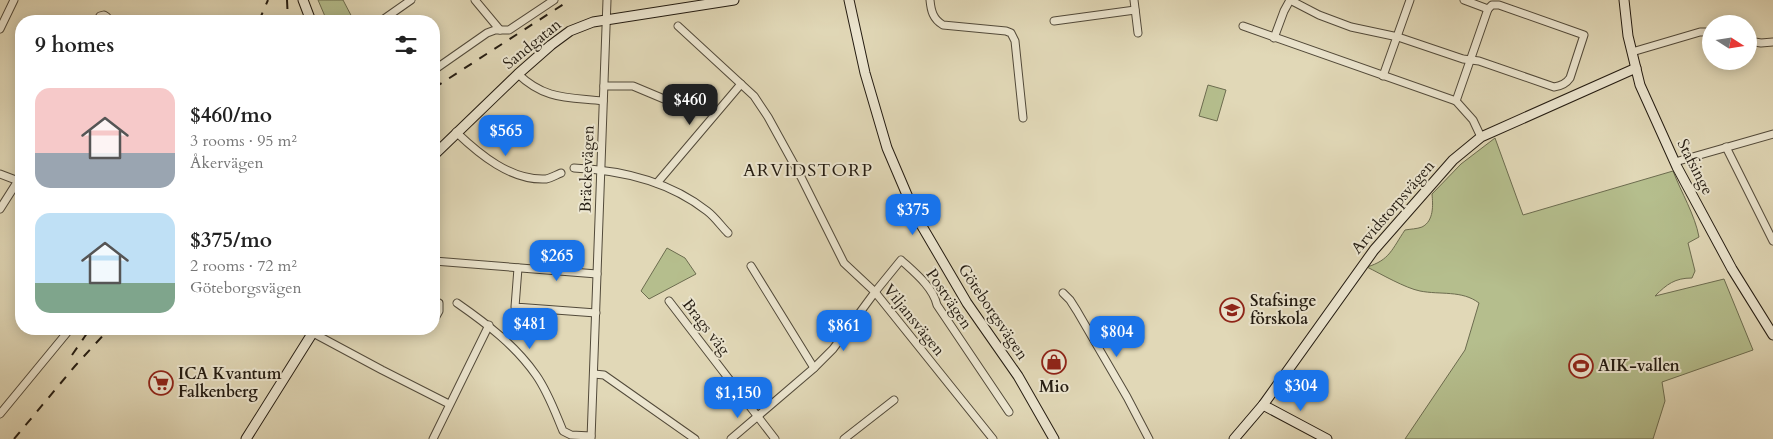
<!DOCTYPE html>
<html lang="en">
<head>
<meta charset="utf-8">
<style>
	body { margin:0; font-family:Cardo,serif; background:#f6f6f6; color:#222; height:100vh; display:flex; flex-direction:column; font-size:19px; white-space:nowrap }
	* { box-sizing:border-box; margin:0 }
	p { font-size:16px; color:#767676 }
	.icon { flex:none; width:28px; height:28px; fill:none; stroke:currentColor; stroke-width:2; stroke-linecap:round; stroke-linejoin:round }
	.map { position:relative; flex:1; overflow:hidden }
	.side { position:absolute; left:15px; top:15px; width:425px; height:320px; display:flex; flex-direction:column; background:#fff; border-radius:20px; box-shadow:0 2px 12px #0003 }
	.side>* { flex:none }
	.needle { width:32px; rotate:102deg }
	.buttons { position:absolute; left:1702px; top:15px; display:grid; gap:10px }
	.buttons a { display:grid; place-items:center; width:55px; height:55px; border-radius:50%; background:#fff; box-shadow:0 2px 12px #0003; font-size:25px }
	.price { position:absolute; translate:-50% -42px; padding:0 11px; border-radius:10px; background:#1a73e8; color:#fff; font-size:16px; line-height:32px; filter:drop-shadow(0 1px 2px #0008) }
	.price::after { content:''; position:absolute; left:50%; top:30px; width:15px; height:11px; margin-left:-8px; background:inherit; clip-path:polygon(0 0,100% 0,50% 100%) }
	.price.on { background:#222; color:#fff }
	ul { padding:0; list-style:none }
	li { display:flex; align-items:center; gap:15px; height:125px; padding:0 20px }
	li span { display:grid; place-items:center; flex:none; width:140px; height:100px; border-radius:15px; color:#555 }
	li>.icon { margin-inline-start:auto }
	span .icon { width:60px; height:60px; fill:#fffc; stroke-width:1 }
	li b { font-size:21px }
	h2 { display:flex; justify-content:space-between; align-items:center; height:60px; padding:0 20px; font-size:21px }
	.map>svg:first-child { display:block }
</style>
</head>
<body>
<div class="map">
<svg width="1773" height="439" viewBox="0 0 1773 439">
	<rect width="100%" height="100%" fill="#e1d8b7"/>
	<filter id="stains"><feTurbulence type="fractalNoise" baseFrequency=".004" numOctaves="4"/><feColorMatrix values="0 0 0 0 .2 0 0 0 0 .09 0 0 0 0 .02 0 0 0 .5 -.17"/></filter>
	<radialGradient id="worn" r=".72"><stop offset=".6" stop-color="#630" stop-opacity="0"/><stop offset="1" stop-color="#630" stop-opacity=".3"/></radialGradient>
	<g fill="#b5be8d" stroke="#6c6c4f">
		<polygon points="318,0 343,0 354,21 327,21"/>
		<polygon points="1208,85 1226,90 1217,121 1199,116"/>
		<path d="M1495,138L1523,215L1673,171C1681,192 1695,215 1699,237L1688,243L1695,271L1692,278C1675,278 1667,284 1655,296L1724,279L1753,350L1662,382L1665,401L1653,439H1405L1465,350L1479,303C1462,290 1440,295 1420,291C1405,288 1381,274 1367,267C1390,260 1392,249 1405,230C1410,229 1417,229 1422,227C1434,221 1433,205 1432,194L1461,164Z"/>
		<polygon points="667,248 685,258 696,274 649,299 641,291"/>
	</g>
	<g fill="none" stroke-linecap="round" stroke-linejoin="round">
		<g stroke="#524a3a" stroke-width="9">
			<g id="street">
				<polyline points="475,0 500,30"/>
				<path d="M930,0C931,11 933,19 943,25L1006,31L1011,33L1015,41L1023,118"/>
				<polyline points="1134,0 1138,33"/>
				<path d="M1290,0L1319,15L1351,27L1398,37L1463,59L1479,61L1554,87C1561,86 1566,84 1570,78L1584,35L1499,5H1492L1488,9L1464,0"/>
				<polyline points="97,21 100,16 104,15 107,17 108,21"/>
				<polyline points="381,21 411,0"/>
				<polyline points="1054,21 1135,10"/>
				<polyline points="678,26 754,96 768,117 801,177 844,263 875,292 993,439"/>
				<polyline points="1243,26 1456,101 1473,120 1481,137"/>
				<polyline points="0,29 14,0"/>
				<polyline points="1274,38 1284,11 1290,0"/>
				<polyline points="1749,41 1761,43 1773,42"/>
				<polyline points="1632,52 1700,32 1711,32"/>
				<polyline points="434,70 487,33 495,30 509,30 554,0"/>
				<path d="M518,74C545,100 568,97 603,101"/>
				<polyline points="1383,76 1410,0"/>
				<polyline points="604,86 633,86 664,99"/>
				<polyline points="1456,101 1488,9"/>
				<path d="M456,132C479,154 511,181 546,179C551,178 556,175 561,173"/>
				<polyline points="1726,147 1773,241"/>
				<polyline points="1675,162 1773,134"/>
				<path d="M574,168C621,170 670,182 707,211C715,217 721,226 728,233"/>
				<polyline points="0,174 21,182"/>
				<polyline points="657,183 741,84"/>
				<polyline points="0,209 21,176"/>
				<polyline points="434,261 597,274"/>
				<polyline points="751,266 814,368"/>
				<polyline points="518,268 515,307 596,313"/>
				<polyline points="1063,293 1070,300 1077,311 1127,397 1149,439"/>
				<polyline points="434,301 439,303 439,311 434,320"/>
				<polyline points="669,301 775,439"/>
				<path d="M457,303C487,324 515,345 536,375C548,392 555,412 563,431L571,435L591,436"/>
				<polyline points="313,333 382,370 449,404"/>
				<polyline points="594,374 604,375 695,439"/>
				<polyline points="0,414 70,329"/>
				<polyline points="433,439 489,325"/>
				<polyline points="591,439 607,0"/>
				<path d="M731,439L814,368L833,349L875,292L901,260C914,272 933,287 937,305L1009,412"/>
				<polyline points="844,439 894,400"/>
			</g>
		</g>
		<g stroke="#231b11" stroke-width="11">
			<g id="secondary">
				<polyline points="303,0 311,21"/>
				<polyline points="849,0 865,73 887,148 916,216 967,303 1018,376 1054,439"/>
				<polyline points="1624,0 1628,36 1640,85 1654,116 1677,167 1732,269 1773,335"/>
				<polyline points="434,155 518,74 551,45 570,31 593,22 734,0"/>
				<polyline points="1263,405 1327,439"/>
				<polyline points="246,439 315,329"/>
				<polyline points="1234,439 1263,405 1374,250 1453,160 1481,137 1636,68"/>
			</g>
		</g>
		<use href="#street" stroke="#ece6d0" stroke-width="7"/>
		<use href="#secondary" stroke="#ece6d0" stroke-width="9"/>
		<g stroke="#231b11" stroke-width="2" stroke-dasharray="9 9" stroke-linecap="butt">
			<polyline points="287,0 288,21"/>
			<polyline points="259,21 268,0"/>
			<polyline points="434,88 570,0"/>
			<polyline points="72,355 90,329"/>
			<polyline points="14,439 75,366 109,329"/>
		</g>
	</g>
	<defs>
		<g id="school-ring" transform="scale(1.25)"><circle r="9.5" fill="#ece6d0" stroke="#8f2418" stroke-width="1.5"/><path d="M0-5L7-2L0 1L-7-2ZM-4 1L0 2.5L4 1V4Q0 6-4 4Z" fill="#8f2418"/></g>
		<g id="shop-ring" transform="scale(1.25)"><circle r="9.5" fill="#ece6d0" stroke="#8f2418" stroke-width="1.5"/><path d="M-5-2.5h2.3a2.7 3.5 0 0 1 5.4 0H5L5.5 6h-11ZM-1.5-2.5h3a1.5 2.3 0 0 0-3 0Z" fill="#8f2418"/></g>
		<g id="stadium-ring" transform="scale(1.25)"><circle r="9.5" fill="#ece6d0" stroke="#8f2418" stroke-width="1.5"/><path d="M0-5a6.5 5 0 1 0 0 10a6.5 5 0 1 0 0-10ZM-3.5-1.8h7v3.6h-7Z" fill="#8f2418"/></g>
		<g id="supermarket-ring" transform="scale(1.25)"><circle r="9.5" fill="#ece6d0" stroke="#8f2418" stroke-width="1.5"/><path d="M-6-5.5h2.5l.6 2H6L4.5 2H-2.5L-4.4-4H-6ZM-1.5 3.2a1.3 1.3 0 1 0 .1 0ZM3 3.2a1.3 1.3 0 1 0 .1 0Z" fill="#8f2418"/></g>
	</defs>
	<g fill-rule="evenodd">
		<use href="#school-ring" x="1232" y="310"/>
		<use href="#shop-ring" x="1054" y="362"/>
		<use href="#stadium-ring" x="1581" y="366"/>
		<use href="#supermarket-ring" x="161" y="383"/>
	</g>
	<g text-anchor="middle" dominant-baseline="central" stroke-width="4" stroke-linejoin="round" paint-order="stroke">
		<g font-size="16" fill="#231b11" stroke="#ece6d0">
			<text transform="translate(532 44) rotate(-39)">Sandgatan</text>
			<text transform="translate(1695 167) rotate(63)">Stafsinge</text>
			<text transform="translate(587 169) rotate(-88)">Bräckevägen</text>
			<text transform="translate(1393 207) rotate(-49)">Arvidstorpsvägen</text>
			<text transform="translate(949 299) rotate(56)">Postvägen</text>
			<text transform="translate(993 312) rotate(56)">Göteborgsvägen</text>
			<text transform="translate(914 320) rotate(51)">Viljansvägen</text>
			<text transform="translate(706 327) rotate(52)">Brags väg</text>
		</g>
		<g font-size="16" font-weight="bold" fill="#231b11" stroke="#ece6d0" text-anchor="start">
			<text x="1250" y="301">Stafsinge<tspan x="1250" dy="18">förskola</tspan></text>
			<text x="1598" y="366">AIK-vallen</text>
			<text x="178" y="374">ICA Kvantum<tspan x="178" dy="18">Falkenberg</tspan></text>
			<text x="1054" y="387" text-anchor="middle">Mio</text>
		</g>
		<g font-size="18" letter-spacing="1" fill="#231b11" stroke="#ece6d0">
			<text x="808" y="170">ARVIDSTORP</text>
		</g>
	</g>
	<rect width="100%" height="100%" filter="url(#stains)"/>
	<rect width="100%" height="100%" fill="url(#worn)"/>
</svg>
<div class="buttons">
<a><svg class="needle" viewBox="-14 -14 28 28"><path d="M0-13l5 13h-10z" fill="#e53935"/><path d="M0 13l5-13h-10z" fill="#767676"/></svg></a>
</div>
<b class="price on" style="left:690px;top:126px">$460</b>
<b class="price" style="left:506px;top:157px">$565</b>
<b class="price" style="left:913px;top:236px">$375</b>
<b class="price" style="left:557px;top:282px">$265</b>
<b class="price" style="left:530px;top:350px">$481</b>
<b class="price" style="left:844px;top:352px">$861</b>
<b class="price" style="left:1117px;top:358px">$804</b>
<b class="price" style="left:1301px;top:412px">$304</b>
<b class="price" style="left:738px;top:419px">$1,150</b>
<section class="side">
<h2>9 homes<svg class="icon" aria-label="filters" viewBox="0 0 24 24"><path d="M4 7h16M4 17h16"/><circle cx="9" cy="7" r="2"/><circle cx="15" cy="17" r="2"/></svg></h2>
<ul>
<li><span style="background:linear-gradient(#f6c9c9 65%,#9aa5b1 0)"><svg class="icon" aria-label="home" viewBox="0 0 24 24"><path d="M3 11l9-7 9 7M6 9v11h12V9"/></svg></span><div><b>$460/mo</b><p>3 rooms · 95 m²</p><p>Åkervägen</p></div></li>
<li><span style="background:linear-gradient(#bfe0f5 70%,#7fa58c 0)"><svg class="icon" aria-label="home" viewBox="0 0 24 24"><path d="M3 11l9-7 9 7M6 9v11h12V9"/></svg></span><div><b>$375/mo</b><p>2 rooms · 72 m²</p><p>Göteborgsvägen</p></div></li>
</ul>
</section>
</div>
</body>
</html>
